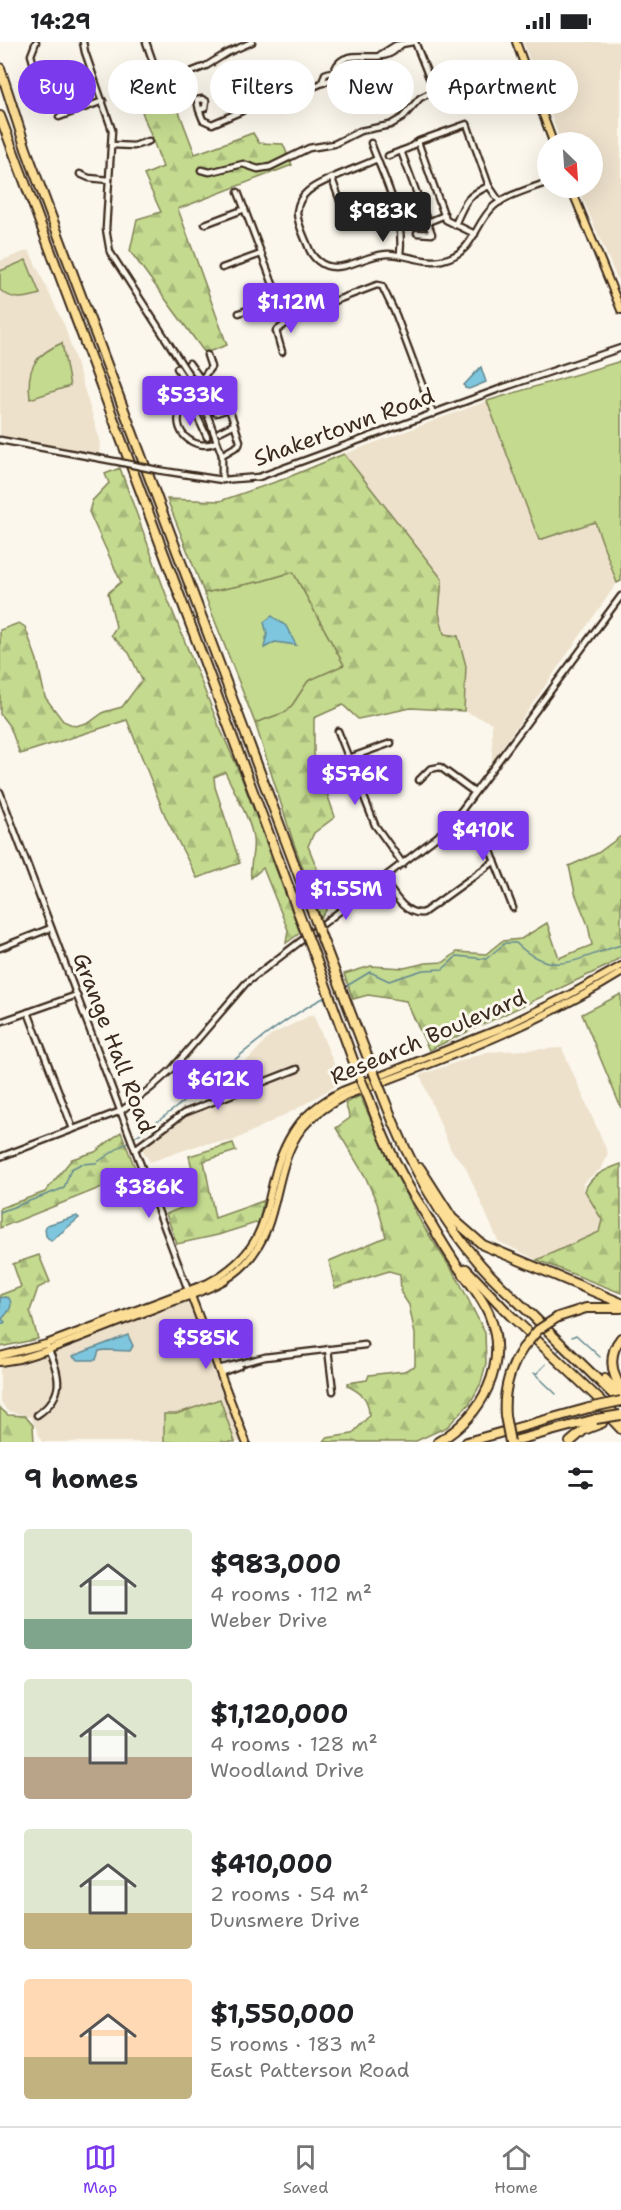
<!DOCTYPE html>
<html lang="en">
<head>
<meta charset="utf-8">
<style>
	body { margin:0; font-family:"Shantell Sans",sans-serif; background:#f2f2f2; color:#202124; height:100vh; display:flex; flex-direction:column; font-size:22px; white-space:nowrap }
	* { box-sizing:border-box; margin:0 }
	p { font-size:20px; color:#757577 }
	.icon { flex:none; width:33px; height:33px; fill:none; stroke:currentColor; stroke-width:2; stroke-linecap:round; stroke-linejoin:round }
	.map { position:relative; height:1400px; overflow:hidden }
	.drawer { display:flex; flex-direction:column; background:#fff; flex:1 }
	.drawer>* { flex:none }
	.banner { position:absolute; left:18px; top:18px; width:585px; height:54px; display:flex; gap:12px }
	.needle { width:39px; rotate:155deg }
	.fabs { position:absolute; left:537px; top:90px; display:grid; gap:12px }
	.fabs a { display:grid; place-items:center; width:66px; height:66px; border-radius:50%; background:#fff; box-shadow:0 6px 24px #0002; font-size:30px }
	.price { position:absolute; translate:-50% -51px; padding:0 14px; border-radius:6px; background:#7c3aed; color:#fff; font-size:20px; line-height:39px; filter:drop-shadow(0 2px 3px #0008) }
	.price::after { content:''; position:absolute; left:50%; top:36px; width:18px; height:14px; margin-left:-9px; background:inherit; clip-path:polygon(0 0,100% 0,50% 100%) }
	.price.selected { background:#222; color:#fff }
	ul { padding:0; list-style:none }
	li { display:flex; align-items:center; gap:18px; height:150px; padding:0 24px }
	li span { display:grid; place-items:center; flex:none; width:168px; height:120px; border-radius:6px; color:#555 }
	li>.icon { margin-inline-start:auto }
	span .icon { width:72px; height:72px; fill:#fffc; stroke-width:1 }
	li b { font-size:26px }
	h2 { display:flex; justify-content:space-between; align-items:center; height:72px; padding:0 24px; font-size:26px }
	.pill { padding:0 21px; border-radius:27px; background:#fff; box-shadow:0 6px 24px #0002; font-size:21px; line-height:54px }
	.pill.selected { background:#7c3aed; color:#fff }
	.status { display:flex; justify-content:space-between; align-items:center; height:42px; padding:0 30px; background:#fff; direction:ltr }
	.status svg { height:16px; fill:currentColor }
	.dock { display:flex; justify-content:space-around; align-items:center; height:84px; border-top:2px solid #e0e0e0; background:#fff; font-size:16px; color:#757577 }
	.dock a { display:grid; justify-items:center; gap:3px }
	.dock .selected { color:#7c3aed }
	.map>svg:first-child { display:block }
</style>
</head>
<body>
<div class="status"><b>14:29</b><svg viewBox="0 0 49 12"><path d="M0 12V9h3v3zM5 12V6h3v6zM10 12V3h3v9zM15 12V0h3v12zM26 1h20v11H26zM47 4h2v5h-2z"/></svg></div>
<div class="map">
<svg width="621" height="1400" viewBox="0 0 621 1400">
	<defs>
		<pattern id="forest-firs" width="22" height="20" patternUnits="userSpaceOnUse" patternTransform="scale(1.5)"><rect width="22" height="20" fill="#c4da8f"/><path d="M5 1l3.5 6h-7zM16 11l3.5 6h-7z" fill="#a9bb7b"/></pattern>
	</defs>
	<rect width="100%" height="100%" fill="#fbf7ec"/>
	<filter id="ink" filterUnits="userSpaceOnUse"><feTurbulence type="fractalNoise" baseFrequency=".0167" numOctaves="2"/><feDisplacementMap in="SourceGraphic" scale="12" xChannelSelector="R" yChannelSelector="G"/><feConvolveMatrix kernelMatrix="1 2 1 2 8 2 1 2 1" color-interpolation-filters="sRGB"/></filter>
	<g filter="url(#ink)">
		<g fill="#ede1cc">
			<polygon points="523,0 621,0 621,246 578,146 592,146 592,100 561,100"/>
			<polygon points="29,208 65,285 100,398 99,416 0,398 0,219"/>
			<polygon points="487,359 539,497 595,480 617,541 492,720 492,681 464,669 466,624 444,592 439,571 442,537 344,412"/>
			<polygon points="313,972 342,1040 298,1066 233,1099 202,1102 150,1120 139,1102 181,1070 246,1045 237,1029 271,993"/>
			<polygon points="562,1006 608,1111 602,1126 583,1141 584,1149 601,1176 601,1185 596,1191 537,1218 498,1199 465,1124 451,1108 420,1033 486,1010"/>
			<polygon points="190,1253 246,1400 42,1400 31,1375 7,1369 0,1358 0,1320 19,1317"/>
		</g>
		<g fill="#c4da8f" stroke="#808256" stroke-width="1.5">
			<path d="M26,218L40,252C24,257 13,259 0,248V229Z"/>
			<path d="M62,301L70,344L30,357C26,327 34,313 62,301Z"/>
			<polygon points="621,319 621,539 617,541 595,480 539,498 487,359"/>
			<polygon points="293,530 344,623 308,639 293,662 286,670 255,681 204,551 262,539"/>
			<polygon points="621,952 621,1066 582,972"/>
		</g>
		<g fill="url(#forest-firs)" stroke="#808256" stroke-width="1.5">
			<polygon points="165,53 168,57 175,59 195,112 253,91 259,101 283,102 292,123 178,167 227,303 205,311 130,209 137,177 161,170 144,133 163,125 139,62"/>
			<polygon points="344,412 442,537 439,571 444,592 458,594 466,624 464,669 411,666 358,677 343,663 314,676 314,713 335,775 314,791 308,804 331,861 321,876 293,799 255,681 286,670 293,662 308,639 344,623 293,530 262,539 204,551 167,457 220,459 284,437"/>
			<path d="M120,426L168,558L219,684L239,729L300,891L286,901L288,888L263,826L251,836C249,823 255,810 253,797C252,780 233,747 225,730L214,735L215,745L240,821L197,836L166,776L127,678L20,712L10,685L0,672V588L19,581L25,585L37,618L45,655L63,679L75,684L90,680L104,670L122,665L142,638L129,611L111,593L116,585L108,551L121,540L89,470L92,459L109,441L105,432Z"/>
			<polygon points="621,794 621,915 607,924 429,1008 406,959 368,953 353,957 344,932 371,924 404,926 426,921 444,920 457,910 486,912 502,899 521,897 547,881 559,916 592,903 588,883 575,851 569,824 598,811"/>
			<path d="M360,1054L395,1130L422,1182L459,1239L485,1291L486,1321L481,1341L470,1361L447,1385L414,1400H323L327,1396L352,1392L369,1374C369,1357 363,1352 348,1344V1341L367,1338L369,1333L404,1329L415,1324V1292L409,1263L401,1251L400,1232L389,1229L335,1246L329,1219L386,1195L377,1161L365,1134L336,1086L350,1076L345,1061Z"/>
			<polygon points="121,1090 137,1131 0,1186 0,1166 45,1150 72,1117 95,1110"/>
			<polygon points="233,1101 236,1109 204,1119 215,1176 263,1159 259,1180 218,1193 177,1202 166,1172 186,1164 193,1159 195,1138 189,1114"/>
			<path d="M621,1122V1251L537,1218L599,1190L602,1178L585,1149C589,1134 607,1127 621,1122Z"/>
			<polygon points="39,1213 50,1240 38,1246 30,1269 38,1297 0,1305 0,1253 21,1245 13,1222"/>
			<polygon points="220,1357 235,1400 164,1400 164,1372 176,1372"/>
			<polygon points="0,1366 8,1373 25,1374 33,1383 34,1400 0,1400"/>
		</g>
		<g fill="#7dc6de" stroke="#638891" stroke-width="1.5">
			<polygon points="481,325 486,340 469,347 465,346 464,343"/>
			<polygon points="272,574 286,584 296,603 275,600 264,606 267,592 264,580"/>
			<polygon points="77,1174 79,1176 51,1199 46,1194 45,1187 47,1183"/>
			<path d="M4,1255L9,1256C14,1265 8,1270 2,1277L5,1280L0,1283V1256Z"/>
			<polygon points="128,1293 133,1304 130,1309 105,1308 99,1309 96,1318 78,1318 74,1316 73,1314"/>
		</g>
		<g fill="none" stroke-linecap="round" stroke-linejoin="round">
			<g stroke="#638891" stroke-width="1.5">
				<path d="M345,945L370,930L389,939L423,928L443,927L457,914L486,917L505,901H516C554,938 579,915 621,903"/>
				<path d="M133,1096C201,1053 255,991 327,954"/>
				<polyline points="0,1170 64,1146 71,1127 81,1122 96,1121 129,1099"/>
				<polyline points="572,1295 576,1293 600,1315"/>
				<polyline points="558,1309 559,1308"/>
				<polyline points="534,1331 556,1352"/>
				<polyline points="536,1332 546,1322"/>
			</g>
			<g stroke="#3b2a1e" stroke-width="9">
				<g id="minor">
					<polyline points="83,0 85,10 112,88 106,187 110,210 198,347 222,413 222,438"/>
					<polyline points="146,0 159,37 165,40 206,24 227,11 252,0"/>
					<polyline points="415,0 434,48"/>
					<polyline points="380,13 396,3 413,0"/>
					<polyline points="35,27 31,13 36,0"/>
					<polyline points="509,39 516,28 525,24"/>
					<polyline points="322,41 325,32 334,29"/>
					<polyline points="251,52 267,45"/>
					<path d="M199,68L197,58L202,57L206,59L205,66L199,68L203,78L212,82L242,69C250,61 248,49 256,42L273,45L298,38L309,44L313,45L332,37C333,34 334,30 335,27C344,5 374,20 389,12C394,10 397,6 401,3"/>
					<polyline points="59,75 103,59"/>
					<polyline points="418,100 446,178 475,192"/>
					<path d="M371,101C384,137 405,174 400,213"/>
					<polyline points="112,103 134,104 149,99"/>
					<polyline points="401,109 432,192 417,191"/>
					<polyline points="388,114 409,106 419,99 467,82 489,144 500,160"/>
					<path d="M377,117C361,125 318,139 307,150C301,155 298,162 297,170C297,181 304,194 308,204C312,216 322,225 335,225C353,225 369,212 388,212C406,212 423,222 442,218C475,211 473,183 494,164C509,152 530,147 548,140"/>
					<polyline points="201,128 210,130 243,122 258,127 270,125 309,106 334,102 360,89 390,83 402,76 420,56 444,44 455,42 484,49 513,39 527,30"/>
					<polyline points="80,132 89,136 109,138"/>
					<polyline points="332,137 345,172"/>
					<polyline points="238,150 285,274 292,275 377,243 382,244 396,273 433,372"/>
					<polyline points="428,180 445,173"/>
					<polyline points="205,182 245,167"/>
					<path d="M455,183C465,160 466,154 489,144"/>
					<polyline points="222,226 261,212"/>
					<polyline points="239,271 278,257"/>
					<polyline points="282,310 276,289 287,281 288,276"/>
					<polyline points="189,321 209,348 216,371 225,368"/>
					<polyline points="177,326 189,344 193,353 193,365 207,395"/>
					<polyline points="201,338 211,325 207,313"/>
					<polyline points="167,341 171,354 180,370"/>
					<polyline points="219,390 233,383"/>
					<polyline points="0,398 119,420"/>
					<path d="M216,400C197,410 172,392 180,370C192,364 214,355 226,363C231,367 237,392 240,399L239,403L222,413"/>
					<polyline points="157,428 222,438 259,435 502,346 621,306"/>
					<polyline points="338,689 375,783 403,822"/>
					<polyline points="349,716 391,701"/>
					<polyline points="419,738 430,727 440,725 474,750"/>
					<polyline points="0,750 188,1248"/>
					<polyline points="461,769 485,794 513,866"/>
					<path d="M383,837C393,851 404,873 423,871L495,819"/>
					<polyline points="0,906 51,886"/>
					<polyline points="28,970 73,1087"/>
					<polyline points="0,980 77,953"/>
					<polyline points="135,1107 184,1071 297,1027"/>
					<polyline points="0,1115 121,1069 151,1046 172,1027 246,941 438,794 461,769 621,554"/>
					<polyline points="328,1307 333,1349"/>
					<polyline points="218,1327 265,1315 365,1303"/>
					<polyline points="220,1331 239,1324"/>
					<path d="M37,1373C66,1353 60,1334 48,1306"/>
				</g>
			</g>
			<g stroke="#3b2a1e" stroke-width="10">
				<g id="major">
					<polyline points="516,0 553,100"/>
					<polyline points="571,146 621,268"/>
					<polyline points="190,1251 246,1400"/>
					<path d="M0,1314L46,1302L208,1241C285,1199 256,1149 293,1090C305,1071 323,1059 342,1049L499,987L567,954L621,924"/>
					<path d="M0,1320L19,1317L45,1309C82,1295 119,1280 156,1266C186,1254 223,1246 246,1221C279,1185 273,1139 294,1099C305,1078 325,1065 345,1054C439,1019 536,984 621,931"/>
				</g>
			</g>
			<g stroke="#3b2a1e" stroke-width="12">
				<g id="highway">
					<polyline points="0,26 26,107 315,877"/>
					<polyline points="0,74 303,883"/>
					<polyline points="323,899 371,1024"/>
					<polyline points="312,906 357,1029"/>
					<path d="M383,1054C406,1115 437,1173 481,1223C497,1241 515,1257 533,1274C562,1303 592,1332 621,1360"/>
					<path d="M369,1057C381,1090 395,1122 413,1152C428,1175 441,1200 456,1222C468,1239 481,1253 489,1272C510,1323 482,1374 438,1400"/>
					<polyline points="420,1126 452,1176 483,1203 621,1261"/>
					<polyline points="466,1227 510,1273 621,1378"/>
					<polyline points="558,1275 586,1266 621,1266"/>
					<path d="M621,1296C608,1312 611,1330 621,1346"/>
					<polyline points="605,1337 621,1353"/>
					<polyline points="606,1371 621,1387"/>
					<path d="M505,1374C503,1349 509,1327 523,1306"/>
					<polyline points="467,1400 589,1366"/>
					<polyline points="510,1400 596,1377"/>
					<polyline points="570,1400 584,1388 602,1381"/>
				</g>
			</g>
			<use href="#minor" stroke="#fbf7ec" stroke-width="4.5"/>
			<use href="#major" stroke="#fcde96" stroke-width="6"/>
			<use href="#highway" stroke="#fcde96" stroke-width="8"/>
			<g stroke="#3b2a1e" stroke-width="9" stroke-linecap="butt">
				<polyline id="minor-bridge" points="119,420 157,428"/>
			</g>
			<g stroke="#3b2a1e" stroke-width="12" stroke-linecap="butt">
				<g id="highway-bridge">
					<polyline points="315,877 323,899"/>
					<polyline points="303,883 312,906"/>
					<polyline points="371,1024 383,1054"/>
					<polyline points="357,1029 369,1057"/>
					<polyline points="523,1306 538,1288 558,1275"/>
					<polyline points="589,1366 621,1359"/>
					<polyline points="505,1374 510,1400"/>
					<polyline points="596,1377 621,1373"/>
				</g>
			</g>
			<use href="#minor-bridge" stroke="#fbf7ec" stroke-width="4.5"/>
			<use href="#highway-bridge" stroke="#fcde96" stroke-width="8"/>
		</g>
	</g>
	<g text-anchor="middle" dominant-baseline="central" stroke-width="6" stroke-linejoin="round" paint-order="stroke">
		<g font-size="22" fill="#3b2a1e" stroke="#fbf7ec">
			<text transform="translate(344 385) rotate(-20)">Shakertown Road</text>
			<text transform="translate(428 995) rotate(-23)">Research Boulevard</text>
			<text transform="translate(114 1001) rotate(69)">Grange Hall Road</text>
		</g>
	</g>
</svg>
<div class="fabs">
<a><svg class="needle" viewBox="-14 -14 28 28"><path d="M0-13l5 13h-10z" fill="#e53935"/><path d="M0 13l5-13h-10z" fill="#757577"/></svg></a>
</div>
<b class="price selected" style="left:383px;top:201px">$983K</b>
<b class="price" style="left:291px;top:292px">$1.12M</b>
<b class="price" style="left:190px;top:385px">$533K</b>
<b class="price" style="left:355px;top:764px">$576K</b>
<b class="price" style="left:483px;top:820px">$410K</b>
<b class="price" style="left:346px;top:879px">$1.55M</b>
<b class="price" style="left:218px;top:1069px">$612K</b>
<b class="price" style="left:149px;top:1177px">$386K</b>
<b class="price" style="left:206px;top:1328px">$585K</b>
<div class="banner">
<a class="pill selected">Buy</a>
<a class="pill">Rent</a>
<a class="pill">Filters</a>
<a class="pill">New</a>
<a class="pill">Apartment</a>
</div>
</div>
<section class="drawer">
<h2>9 homes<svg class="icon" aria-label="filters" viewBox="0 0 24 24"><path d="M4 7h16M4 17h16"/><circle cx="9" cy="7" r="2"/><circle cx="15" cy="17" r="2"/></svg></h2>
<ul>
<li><span style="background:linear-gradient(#dfe7d0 75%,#7fa58c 0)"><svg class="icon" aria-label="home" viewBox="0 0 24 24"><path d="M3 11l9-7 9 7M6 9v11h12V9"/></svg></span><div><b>$983,000</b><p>4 rooms · 112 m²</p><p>Weber Drive</p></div></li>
<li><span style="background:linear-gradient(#dfe7d0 65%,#b9a48a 0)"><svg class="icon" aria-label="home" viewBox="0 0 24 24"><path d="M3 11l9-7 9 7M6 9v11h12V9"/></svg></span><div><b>$1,120,000</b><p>4 rooms · 128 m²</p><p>Woodland Drive</p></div></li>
<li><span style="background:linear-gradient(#dfe7d0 70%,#c2b280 0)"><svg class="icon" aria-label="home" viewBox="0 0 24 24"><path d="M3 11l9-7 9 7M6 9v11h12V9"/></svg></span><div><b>$410,000</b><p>2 rooms · 54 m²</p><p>Dunsmere Drive</p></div></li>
<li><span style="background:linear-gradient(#ffd9b3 65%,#c2b280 0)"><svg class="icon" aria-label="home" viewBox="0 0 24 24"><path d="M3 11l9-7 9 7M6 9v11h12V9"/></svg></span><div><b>$1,550,000</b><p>5 rooms · 183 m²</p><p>East Patterson Road</p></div></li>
</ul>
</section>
<nav class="dock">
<a class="selected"><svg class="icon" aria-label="map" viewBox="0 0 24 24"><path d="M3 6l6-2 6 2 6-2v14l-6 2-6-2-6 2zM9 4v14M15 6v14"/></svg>Map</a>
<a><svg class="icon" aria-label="saved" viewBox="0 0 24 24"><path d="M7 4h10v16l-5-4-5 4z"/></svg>Saved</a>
<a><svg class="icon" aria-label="home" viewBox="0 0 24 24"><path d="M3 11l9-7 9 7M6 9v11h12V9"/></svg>Home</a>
</nav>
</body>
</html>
